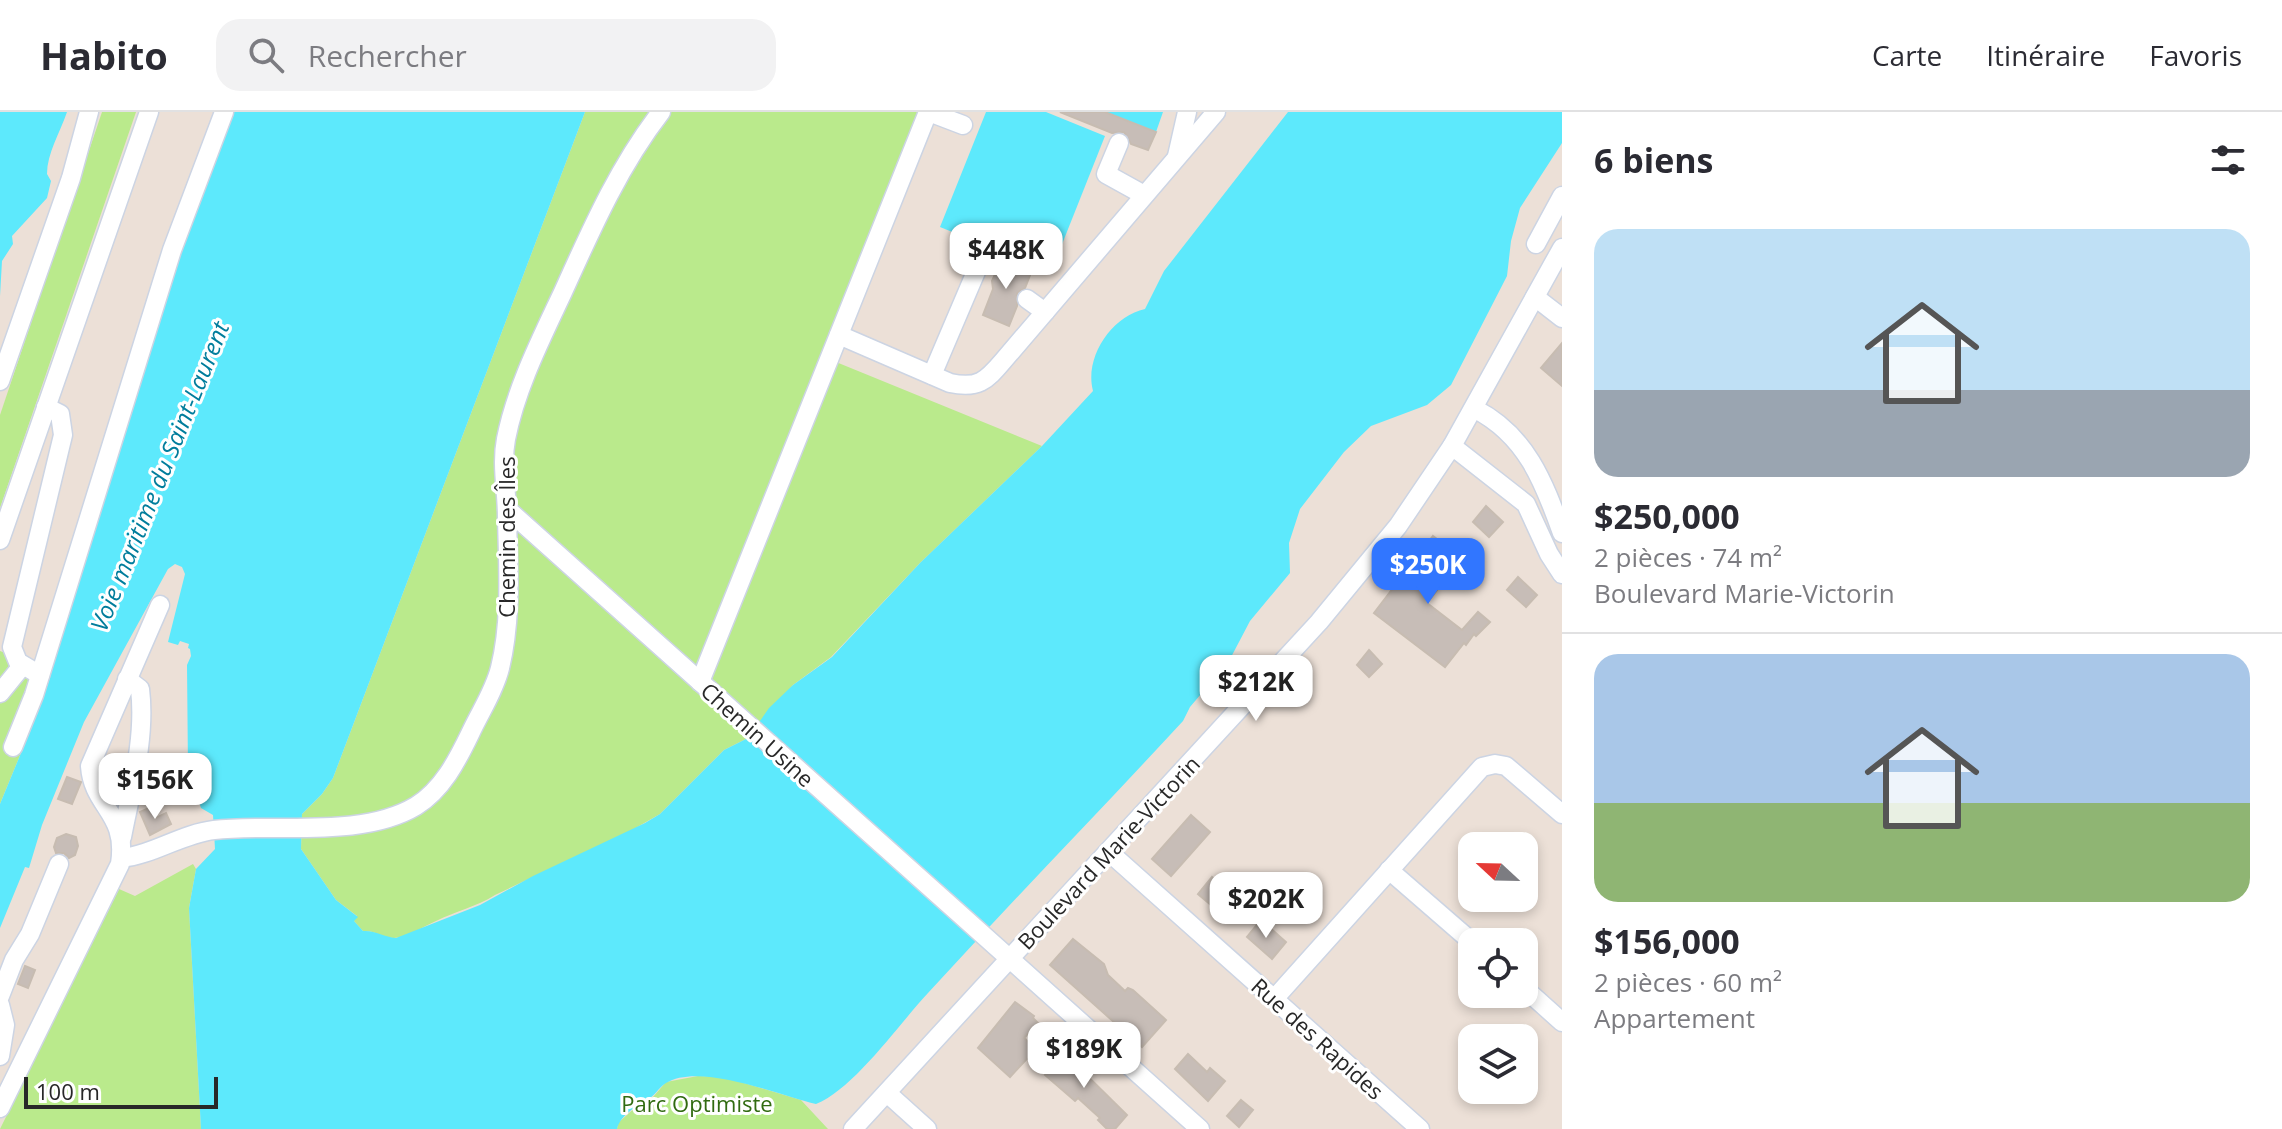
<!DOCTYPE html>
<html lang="fr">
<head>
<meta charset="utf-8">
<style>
	body { margin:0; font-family:"Open Sans",sans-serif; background:#f2f2f3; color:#2b2b33; height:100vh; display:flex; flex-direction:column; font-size:30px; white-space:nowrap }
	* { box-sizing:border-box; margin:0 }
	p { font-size:26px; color:#7c7c81 }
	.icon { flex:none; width:44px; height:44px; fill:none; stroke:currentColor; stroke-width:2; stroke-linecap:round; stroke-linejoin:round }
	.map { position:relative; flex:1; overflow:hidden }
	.side { display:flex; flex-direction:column; background:#fff; width:720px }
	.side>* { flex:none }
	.needle { width:52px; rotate:292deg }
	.tools { position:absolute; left:1458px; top:720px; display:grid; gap:16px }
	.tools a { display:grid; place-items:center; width:80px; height:80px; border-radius:16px; background:#fff; box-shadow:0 4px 12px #0003; font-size:40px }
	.scale { position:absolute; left:24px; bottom:20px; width:194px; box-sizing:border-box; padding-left:8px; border:4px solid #282828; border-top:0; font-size:22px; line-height:28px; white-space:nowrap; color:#282828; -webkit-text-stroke:6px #fff; paint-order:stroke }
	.price { position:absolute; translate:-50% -68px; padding:0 18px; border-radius:16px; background:#fff; color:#222; font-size:26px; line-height:52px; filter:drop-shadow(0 2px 4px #0008) }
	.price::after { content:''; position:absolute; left:50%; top:48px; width:24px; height:18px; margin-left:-12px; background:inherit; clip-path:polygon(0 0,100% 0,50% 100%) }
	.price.current { background:#3176ff; color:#fff }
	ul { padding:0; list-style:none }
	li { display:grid; align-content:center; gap:16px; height:424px; padding:0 32px }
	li+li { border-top:2px solid #e1e1e2 }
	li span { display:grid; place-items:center; height:248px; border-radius:24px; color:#555 }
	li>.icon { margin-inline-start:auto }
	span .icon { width:144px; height:144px; fill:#fffc; stroke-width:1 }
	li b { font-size:34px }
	h2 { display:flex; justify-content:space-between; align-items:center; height:96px; padding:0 32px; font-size:34px }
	header { display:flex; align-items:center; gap:48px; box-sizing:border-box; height:112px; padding:0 40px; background:#fff; border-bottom:2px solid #e1e1e2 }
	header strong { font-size:38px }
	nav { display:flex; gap:44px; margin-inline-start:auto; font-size:28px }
	.search { width:560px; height:72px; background:#f2f2f3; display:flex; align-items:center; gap:20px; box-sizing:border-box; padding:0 28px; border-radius:24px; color:#7c7c81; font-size:30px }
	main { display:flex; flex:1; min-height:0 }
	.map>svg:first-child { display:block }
</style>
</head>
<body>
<header>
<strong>Habito</strong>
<div class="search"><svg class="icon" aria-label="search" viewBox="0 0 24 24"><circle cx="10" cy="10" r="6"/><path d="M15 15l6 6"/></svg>Rechercher</div>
<nav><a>Carte</a><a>Itinéraire</a><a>Favoris</a></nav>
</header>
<main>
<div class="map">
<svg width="1562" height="1017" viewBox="0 0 1562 1017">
	<rect width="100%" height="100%" fill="#ece0d7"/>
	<g fill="#baea8c">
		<polygon points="102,0 136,0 0,396 0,303"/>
		<path d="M585,0H918L706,529L721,535L836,250L1042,334L920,451L831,545L793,573L748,626L724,638L660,702L632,718L495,783C476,795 456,799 436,809C422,815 409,825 394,826C382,826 375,818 363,819L353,808L357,804L336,788L301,737L302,702L322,682L333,666Z"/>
		<polygon points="0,539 52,558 42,590 0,692"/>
		<polygon points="193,752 196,757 189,796 201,1017 0,1017 119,777 135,784"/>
		<polygon points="698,964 724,965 801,988 828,1017 617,1017 618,1011 638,993 653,985 666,970"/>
	</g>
	<g fill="#5de9fc">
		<path d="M0,0H67C60,21 47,41 47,62L51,69L47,86L12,124L13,132L2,149L0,184Z"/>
		<path d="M233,0H585L333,666L322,682L302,702L301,737L336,788L358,805L354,809L363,819C375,818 384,825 396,826L480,793L533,764L645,711L660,702L724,638L748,626L769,596L793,573L832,545L920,451L1042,334L1093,279C1084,245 1112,204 1145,197L1164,159L1288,0H1562V31L1520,96L1511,129L1507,164L1451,273L1427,293L1371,314L1344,340L1300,397L1289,431L1290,461L1250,509L1229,549L1190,595L1183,609C1099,700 1012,789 928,881C899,912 854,977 816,992C779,983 699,950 666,971C658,976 655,984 647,988C636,994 620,1004 617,1017H201L189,796L196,757L215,737L213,703L201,696L188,657L187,553L191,544L190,537L188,536L189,532L180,529L178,533L168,530L185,462L182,455L175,452L168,457L84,610L42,713L29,756L25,755L0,816V692L42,590L185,127Z"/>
		<polygon points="986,0 1046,0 1105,24 1051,160 940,115"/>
		<polygon points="1105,0 1163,0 1156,20"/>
	</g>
	<g fill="#c7bdb7" stroke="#c7bcb1" stroke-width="2">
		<polygon points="1060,0 1105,0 1156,20 1148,38 1131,32 1124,20 1112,21"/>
		<polygon points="1000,145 1032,158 1025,176 1017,181 1017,194 1009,214 983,203 993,177 992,169 997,158 995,157"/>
		<polygon points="1562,231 1562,274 1541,256"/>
		<polygon points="1486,394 1503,410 1489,425 1473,410"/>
		<polygon points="1433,424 1462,446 1427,491 1462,518 1478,500 1490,510 1476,524 1474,522 1466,533 1464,531 1445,555 1374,501"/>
		<polygon points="1518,465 1537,483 1526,495 1507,478"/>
		<polygon points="1369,538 1382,552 1369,565 1357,553"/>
		<polygon points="67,665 81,670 72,692 58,687"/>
		<polygon points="151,695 156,706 166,701 171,712 150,723 140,700"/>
		<polygon points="1191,703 1210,720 1171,764 1152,747"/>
		<polygon points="66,722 76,725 78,734 75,743 69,746 64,741 56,741 54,735 57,726"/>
		<polygon points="1212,765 1237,787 1223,803 1198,782"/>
		<polygon points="1261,808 1286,830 1272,847 1247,825"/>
		<polygon points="1073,827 1104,852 1108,863 1125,879 1128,876 1133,878 1166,908 1142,935 1050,853"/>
		<polygon points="25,854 35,858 28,876 18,872"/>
		<polygon points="1015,890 1034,904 1033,906 1038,911 1024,926 1036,937 1010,965 978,936"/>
		<polygon points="1061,938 1127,1003 1115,1017 1107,1017 1098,1008 1100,1006 1078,986 1075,989 1045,963 1050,958 1046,954"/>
		<polygon points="1188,942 1207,960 1210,956 1225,969 1208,989 1175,957"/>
		<polygon points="1241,988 1253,998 1239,1015 1227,1004"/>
	</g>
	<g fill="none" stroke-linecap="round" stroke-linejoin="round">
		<g stroke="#ccd4e3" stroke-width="21">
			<g id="minor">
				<polyline points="929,0 963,13"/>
				<polyline points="1119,31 1106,62 1144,83"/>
				<polyline points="1177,44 1187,0"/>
				<polyline points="1536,132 1562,84"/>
				<polyline points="1535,185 1562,206"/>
				<polyline points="1027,187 1045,200"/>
				<path d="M839,223L950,271C978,277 986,269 1003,249L1216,0"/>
				<polyline points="932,263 984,141"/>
				<polyline points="0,269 71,66 89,0"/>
				<path d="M1475,297C1526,323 1544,370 1562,421"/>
				<polyline points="1452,334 1526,392 1549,442 1562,462"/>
				<polyline points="507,397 1200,1017"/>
				<polyline points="0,428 149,0"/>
				<polyline points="40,563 18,550 12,535 63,323 60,302 46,295"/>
				<polyline points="700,570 928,0"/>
				<polyline points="0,581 22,554"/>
				<polyline points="13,635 34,583 172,138 224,0"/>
				<path d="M122,725C131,678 146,626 140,577L127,567"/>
				<polyline points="1109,740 1420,1017"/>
				<path d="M121,746C153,743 181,722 214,718C275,711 361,727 416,694C442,678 457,649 470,622C480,600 494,580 500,556C512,507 508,455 507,405C507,379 501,353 506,327C516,276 541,227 563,180C591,118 619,54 661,0"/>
				<polyline points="1389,758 1472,830"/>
				<polyline points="1524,876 1562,910"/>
				<polyline points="0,884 14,848 30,822 59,752"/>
				<polyline points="1274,887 1482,655 1495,652 1506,654 1562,702"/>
				<polyline points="0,893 5,913 0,944"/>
				<polyline points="887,981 927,1017"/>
				<path d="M0,996L120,752C128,700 93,696 90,654L160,493"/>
				<polyline points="853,1017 1319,510 1398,414 1452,334 1562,136"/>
			</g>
		</g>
		<use href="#minor" stroke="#fff" stroke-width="18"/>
	</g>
	<g text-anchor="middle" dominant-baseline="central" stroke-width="6" stroke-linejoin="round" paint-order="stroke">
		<g font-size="22" fill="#282828" stroke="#fff">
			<text transform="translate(506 425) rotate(-90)">Chemin des Îles</text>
			<text transform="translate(758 622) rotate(42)">Chemin Usine</text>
			<text transform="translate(1108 740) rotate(-47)">Boulevard Marie-Victorin</text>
			<text transform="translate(1318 926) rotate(42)">Rue des Rapides</text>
		</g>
		<g font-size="22" fill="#316b11" stroke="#fff">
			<text x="697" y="991">Parc Optimiste</text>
		</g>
		<g font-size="24" font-style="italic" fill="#017d9c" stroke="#fff">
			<text transform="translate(159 364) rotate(-68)">Voie maritime du Saint-Laurent</text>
		</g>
	</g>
</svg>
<div class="tools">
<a><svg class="needle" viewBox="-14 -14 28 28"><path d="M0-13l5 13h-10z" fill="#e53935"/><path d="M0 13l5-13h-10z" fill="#7c7c81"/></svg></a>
<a><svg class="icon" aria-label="locate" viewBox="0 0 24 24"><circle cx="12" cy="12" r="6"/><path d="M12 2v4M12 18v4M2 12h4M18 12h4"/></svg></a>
<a><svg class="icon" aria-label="layers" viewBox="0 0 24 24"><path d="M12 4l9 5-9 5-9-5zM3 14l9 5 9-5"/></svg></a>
</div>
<div class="scale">100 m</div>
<b class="price" style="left:1006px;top:179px">$448K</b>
<b class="price current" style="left:1428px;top:494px">$250K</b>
<b class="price" style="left:1256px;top:611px">$212K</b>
<b class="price" style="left:155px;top:709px">$156K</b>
<b class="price" style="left:1266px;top:828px">$202K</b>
<b class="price" style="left:1084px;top:978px">$189K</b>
</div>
<section class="side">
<h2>6 biens<svg class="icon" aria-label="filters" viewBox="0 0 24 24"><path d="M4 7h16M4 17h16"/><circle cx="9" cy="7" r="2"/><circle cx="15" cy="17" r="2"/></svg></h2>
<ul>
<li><span style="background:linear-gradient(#bfe0f5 65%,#9aa5b1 0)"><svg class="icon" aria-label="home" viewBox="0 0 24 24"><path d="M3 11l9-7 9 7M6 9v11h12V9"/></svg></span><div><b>$250,000</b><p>2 pièces · 74 m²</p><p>Boulevard Marie-Victorin</p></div></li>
<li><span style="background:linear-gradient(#a9c7e8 60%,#8fb573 0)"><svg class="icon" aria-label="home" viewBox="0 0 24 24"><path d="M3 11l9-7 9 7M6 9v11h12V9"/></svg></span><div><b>$156,000</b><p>2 pièces · 60 m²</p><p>Appartement</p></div></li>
</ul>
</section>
</main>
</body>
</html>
